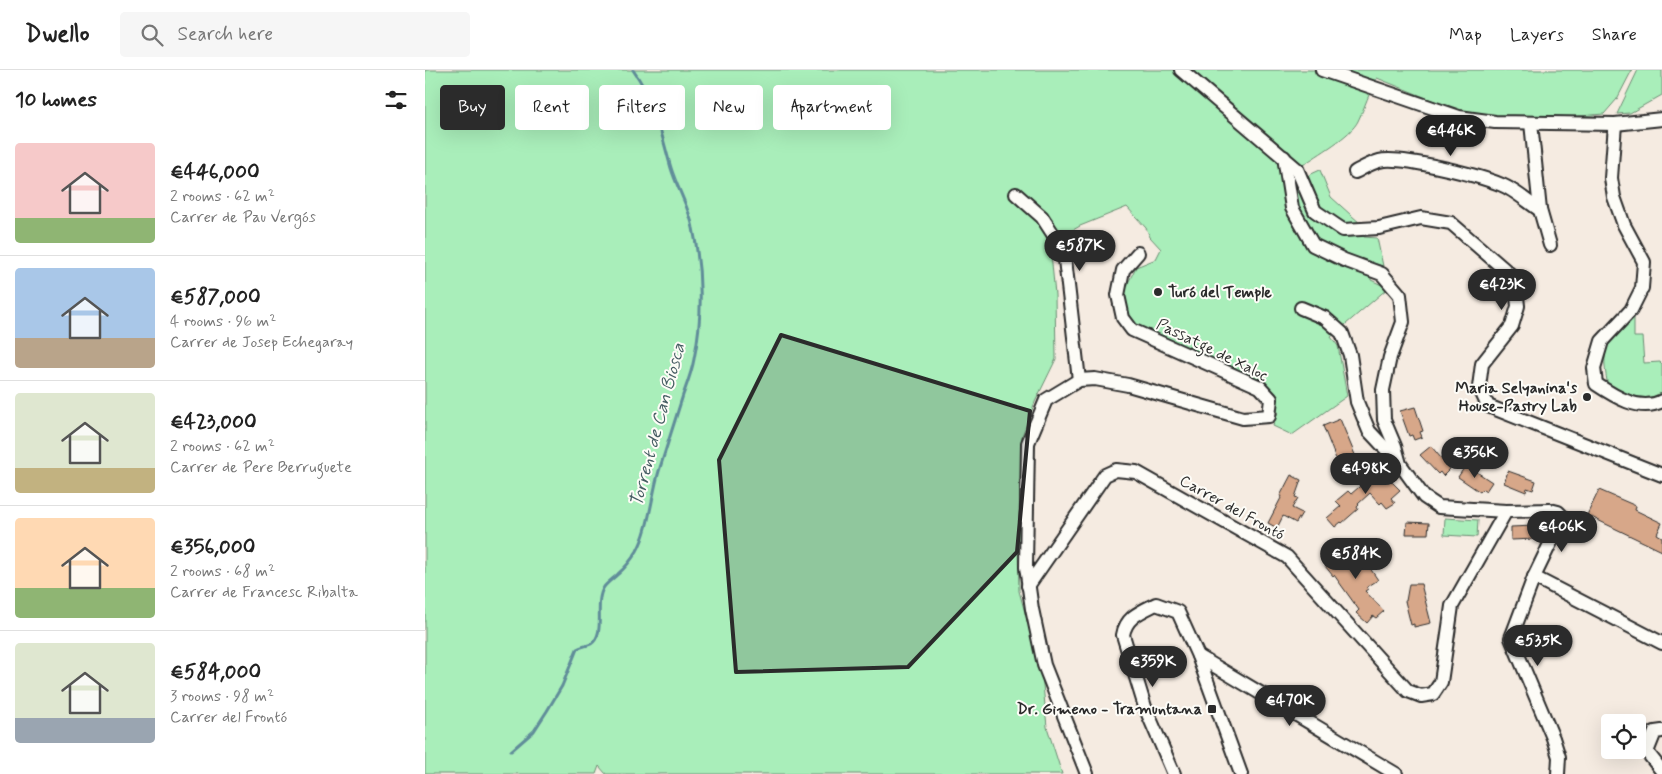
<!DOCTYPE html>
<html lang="en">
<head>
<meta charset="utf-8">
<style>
	body { margin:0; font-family:Mynerve,sans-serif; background:#f6f6f6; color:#222; height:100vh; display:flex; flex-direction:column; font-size:19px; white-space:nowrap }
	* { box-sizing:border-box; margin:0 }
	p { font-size:16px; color:#767676 }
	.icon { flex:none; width:28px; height:28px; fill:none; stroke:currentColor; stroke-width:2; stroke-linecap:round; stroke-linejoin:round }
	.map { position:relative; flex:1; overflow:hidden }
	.side { display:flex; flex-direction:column; background:#fff; width:425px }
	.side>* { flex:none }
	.hud { position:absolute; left:15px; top:15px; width:475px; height:45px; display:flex; gap:10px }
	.controls { position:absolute; left:1176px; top:644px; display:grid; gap:10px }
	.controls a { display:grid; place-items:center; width:45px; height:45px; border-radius:5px; background:#fff; box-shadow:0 5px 20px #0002; font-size:25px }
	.price { position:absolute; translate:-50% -42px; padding:0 11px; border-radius:18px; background:#2b2b2b; color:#fff; font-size:16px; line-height:32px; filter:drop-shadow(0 1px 2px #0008) }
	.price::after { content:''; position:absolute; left:50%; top:30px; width:15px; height:11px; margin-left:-8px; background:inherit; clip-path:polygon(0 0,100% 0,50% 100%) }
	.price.active { background:#222; color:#fff }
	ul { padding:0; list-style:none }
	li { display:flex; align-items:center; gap:15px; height:125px; padding:0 15px }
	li+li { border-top:1px solid #e0e0e0 }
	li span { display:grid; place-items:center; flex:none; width:140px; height:100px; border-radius:5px; color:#555 }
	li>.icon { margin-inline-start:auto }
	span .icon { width:60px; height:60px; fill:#fffc; stroke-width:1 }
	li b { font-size:21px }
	h2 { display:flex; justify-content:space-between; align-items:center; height:60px; padding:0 15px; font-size:21px }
	.chip { padding:0 18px; border-radius:5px; background:#fff; box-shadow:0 5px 20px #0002; font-size:18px; line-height:45px }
	.chip.active { background:#2b2b2b; color:#fff }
	header { display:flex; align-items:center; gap:30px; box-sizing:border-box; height:70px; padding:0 25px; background:#fff; border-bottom:1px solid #e0e0e0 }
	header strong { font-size:24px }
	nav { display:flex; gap:28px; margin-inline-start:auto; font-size:18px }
	.search { width:350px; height:45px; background:#f6f6f6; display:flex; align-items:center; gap:12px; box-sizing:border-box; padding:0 18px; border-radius:5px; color:#767676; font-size:19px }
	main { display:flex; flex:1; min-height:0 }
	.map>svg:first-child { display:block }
</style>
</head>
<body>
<header>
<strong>Dwello</strong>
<div class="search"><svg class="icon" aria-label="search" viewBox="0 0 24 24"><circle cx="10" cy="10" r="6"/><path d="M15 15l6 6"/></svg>Search here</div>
<nav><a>Map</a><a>Layers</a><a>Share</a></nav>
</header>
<main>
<section class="side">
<h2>10 homes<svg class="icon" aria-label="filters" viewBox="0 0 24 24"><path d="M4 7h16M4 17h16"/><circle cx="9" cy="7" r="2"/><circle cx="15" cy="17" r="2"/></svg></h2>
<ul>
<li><span style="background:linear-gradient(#f6c9c9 75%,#8fb573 0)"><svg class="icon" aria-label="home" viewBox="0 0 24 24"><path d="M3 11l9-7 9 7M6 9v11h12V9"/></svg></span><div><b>€446,000</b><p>2 rooms · 62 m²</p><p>Carrer de Pau Vergós</p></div></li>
<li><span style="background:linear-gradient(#a9c7e8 70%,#b9a48a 0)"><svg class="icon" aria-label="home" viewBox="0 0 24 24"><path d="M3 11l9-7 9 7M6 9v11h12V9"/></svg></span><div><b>€587,000</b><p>4 rooms · 96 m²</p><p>Carrer de Josep Echegaray</p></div></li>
<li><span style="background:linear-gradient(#dfe7d0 75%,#c2b280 0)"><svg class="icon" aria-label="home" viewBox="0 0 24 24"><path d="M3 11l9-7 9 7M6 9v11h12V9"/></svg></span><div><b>€423,000</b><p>2 rooms · 62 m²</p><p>Carrer de Pere Berruguete</p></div></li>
<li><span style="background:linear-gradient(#ffd9b3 70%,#8fb573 0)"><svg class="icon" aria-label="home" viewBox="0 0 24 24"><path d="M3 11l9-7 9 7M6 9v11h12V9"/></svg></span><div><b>€356,000</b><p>2 rooms · 68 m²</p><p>Carrer de Francesc Ribalta</p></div></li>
<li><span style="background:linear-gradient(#dfe7d0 75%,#9aa5b1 0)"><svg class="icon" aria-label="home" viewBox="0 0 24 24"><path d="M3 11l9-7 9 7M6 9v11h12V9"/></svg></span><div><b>€584,000</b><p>3 rooms · 98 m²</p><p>Carrer del Frontó</p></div></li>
</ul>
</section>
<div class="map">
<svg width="1237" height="704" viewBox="0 0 1237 704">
	<rect width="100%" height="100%" fill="#f5ebe1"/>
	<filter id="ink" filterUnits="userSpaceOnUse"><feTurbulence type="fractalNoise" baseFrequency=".02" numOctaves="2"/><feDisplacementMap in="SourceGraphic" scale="10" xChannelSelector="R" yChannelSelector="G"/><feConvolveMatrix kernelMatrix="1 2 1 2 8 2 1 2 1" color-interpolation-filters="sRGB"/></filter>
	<g filter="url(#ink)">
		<g fill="#a9eeba" stroke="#6a8c72">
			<path d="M0,0H1207L1192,29L1179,44L1106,50L1062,45L1029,39L952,8C944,22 940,37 933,51C926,66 892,85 878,95L882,106L895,100L906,127L936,154L939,167L952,168L958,196L946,192V210L963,218L906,267L913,276L922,326L867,365L848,356L853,342L845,323L715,260L704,249L697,225L711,197L731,189L736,179L725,167L721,158L702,137L655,156L625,173L630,225L631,289L610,332L597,366L593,473L594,521L617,604L622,657L637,704H181L174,696L171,704H0Z"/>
			<polygon points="1213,0 1237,0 1237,25 1205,43 1192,44"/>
			<path d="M1209,244V267H1217L1219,293L1235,292L1237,294V323L1232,329L1210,330L1183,317C1180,298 1175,280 1191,265C1198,259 1205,252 1209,244Z"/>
			<polygon points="1020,448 1053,450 1052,467 1019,465"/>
		</g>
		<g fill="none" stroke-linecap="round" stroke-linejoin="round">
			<path stroke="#608d99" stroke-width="3" d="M86,681L109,661L122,641L137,616L152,579C157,576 162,576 166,574C182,563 168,533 179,517C183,512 189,508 193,504C200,498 207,489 212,481C224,460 227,424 234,401C242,376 250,351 258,325C262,314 267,301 269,289C278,247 277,200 268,158C264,137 252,118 246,98C236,63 230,31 208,0"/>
		</g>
		<g fill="#d7a789" stroke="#2b2b2b">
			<polygon points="990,337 998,361 995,362 997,367 989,370 987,365 984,366 975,341"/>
			<polygon points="915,349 933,392 915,399 898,356"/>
			<polygon points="1006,376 1025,399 1018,406 1015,402 1013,404 995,385"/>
			<polygon points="950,394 953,395 966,408 964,409 975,420 966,428 970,433 962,438 957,432 955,434 945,423 933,434 934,435 932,437 933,439 917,453 916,452 910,457 902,448 916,436 911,431 923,421 926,424 941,411 938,407 942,404 940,403"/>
			<polygon points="1041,395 1067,412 1061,421 1058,419 1055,422 1033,407"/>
			<polygon points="1083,401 1111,411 1108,420 1102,418 1101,422 1079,413"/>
			<polygon points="866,405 876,410 870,427 873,428 867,438 877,443 871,453 858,446 852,458 843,453 857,426 855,426"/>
			<polygon points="1174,420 1211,436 1210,440 1237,453 1232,464 1237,467 1237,481 1162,445"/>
			<polygon points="982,452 1004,453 1003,464 981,464"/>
			<polygon points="1109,456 1110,469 1086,470 1086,457"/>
			<polygon points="934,471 941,481 936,485 953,510 942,517 943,519 940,521 959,541 951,548 948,546 942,553 931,543 934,540 909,505 908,506 900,496"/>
			<polygon points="984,514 996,514 1006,553 989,557 989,554 986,555 980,531 981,531"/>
		</g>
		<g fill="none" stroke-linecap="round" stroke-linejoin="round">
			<g stroke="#2b2b2b" stroke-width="16">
				<g id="street">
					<polyline points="756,0 872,99 890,141 918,160 954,158 996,148 1026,153 1086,205 1091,218 1093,236 1087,256 1057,294 1054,317 1063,336 1237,405"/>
					<polyline points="897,0 1034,47 1070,52 1190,54 1237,49"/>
					<polyline points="1106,53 1115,140 1125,175"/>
					<path d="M1190,54L1186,108L1189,127L1199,155L1219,192L1217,218L1206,240L1177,271L1169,298L1171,314C1189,326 1215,343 1237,331"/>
					<polyline points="859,87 867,138 888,175 919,190 957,204 975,225 978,252 965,287 958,320 959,350 970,376 975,394 999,427 1014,437 1081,441 1125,440 1133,442 1138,447 1109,507 1086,568 1128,668 1134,687 1133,704"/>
					<path d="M930,102C938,98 946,93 954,91C974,85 1056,106 1077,115C1088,119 1104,133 1115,140"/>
					<polyline points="591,124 617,147 639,181 654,310"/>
					<polyline points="876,238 900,248 917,263 925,285 932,332 944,361 973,392"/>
					<polyline points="1109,507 1237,573"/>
					<polyline points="603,516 680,405 691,400 711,402 862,487 983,621 996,626 1008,624 1016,612 1027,536 1081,441"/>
					<polyline points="773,586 971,704"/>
					<polyline points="1237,661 1230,662 1222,682 1237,701"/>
					<polyline points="662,704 619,595 607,539 601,497 603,373 621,330 654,310 670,309 703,315 818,348 844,346 846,329 835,317 707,260 698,248 693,225 698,200 713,183"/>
					<path d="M749,704L720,637L698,565C701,547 715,542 731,534L753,542L773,586L816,704"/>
				</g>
			</g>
			<use href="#street" stroke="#fdfcf7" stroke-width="12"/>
		</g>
	</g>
	<path fill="#2b2b2b" fill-opacity="0.2" stroke="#2b2b2b" stroke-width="4" stroke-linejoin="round" d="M356,265L605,341L592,482L483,597L311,602L294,390Z"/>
	<g fill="#2b2b2b" stroke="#fdfcf7" stroke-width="2">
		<circle cx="733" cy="222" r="5"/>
		<circle cx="1162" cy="327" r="5"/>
		<rect x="782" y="634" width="10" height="10" rx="2.5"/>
	</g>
	<g text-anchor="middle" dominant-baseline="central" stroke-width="4" stroke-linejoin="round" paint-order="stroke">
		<g font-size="16" font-weight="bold" fill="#2b2b2b" stroke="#fdfcf7" text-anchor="end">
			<text x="743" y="222" text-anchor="start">Turó del Temple</text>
			<text x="1152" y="318">Maria Selyanina's<tspan x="1152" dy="18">House-Pastry Lab</tspan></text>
			<text x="777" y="639">Dr. Gimeno - Tramuntana</text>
		</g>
		<g font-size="16" fill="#2b2b2b" stroke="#fdfcf7">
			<text transform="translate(787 280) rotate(26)">Passatge de Xaloc</text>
			<text transform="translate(807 438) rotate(29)">Carrer del Frontó</text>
		</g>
		<g font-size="18" font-style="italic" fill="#455c62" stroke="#fdfcf7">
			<text transform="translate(233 355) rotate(-75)">Torrent de Can Biosca</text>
		</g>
	</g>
</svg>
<div class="controls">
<a><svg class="icon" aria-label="locate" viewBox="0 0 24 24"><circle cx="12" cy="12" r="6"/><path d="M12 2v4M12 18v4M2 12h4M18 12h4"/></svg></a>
</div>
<b class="price active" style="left:1026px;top:87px">€446K</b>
<b class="price" style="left:655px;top:202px">€587K</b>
<b class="price" style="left:1077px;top:241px">€423K</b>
<b class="price" style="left:1050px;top:409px">€356K</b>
<b class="price" style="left:941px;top:425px">€498K</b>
<b class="price" style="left:1137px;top:483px">€406K</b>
<b class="price" style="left:931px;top:510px">€584K</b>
<b class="price" style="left:1113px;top:597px">€535K</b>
<b class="price" style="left:728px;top:618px">€359K</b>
<b class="price" style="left:865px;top:657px">€470K</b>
<div class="hud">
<a class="chip active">Buy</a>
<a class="chip">Rent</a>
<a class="chip">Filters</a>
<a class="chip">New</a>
<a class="chip">Apartment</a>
</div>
</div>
</main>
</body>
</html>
